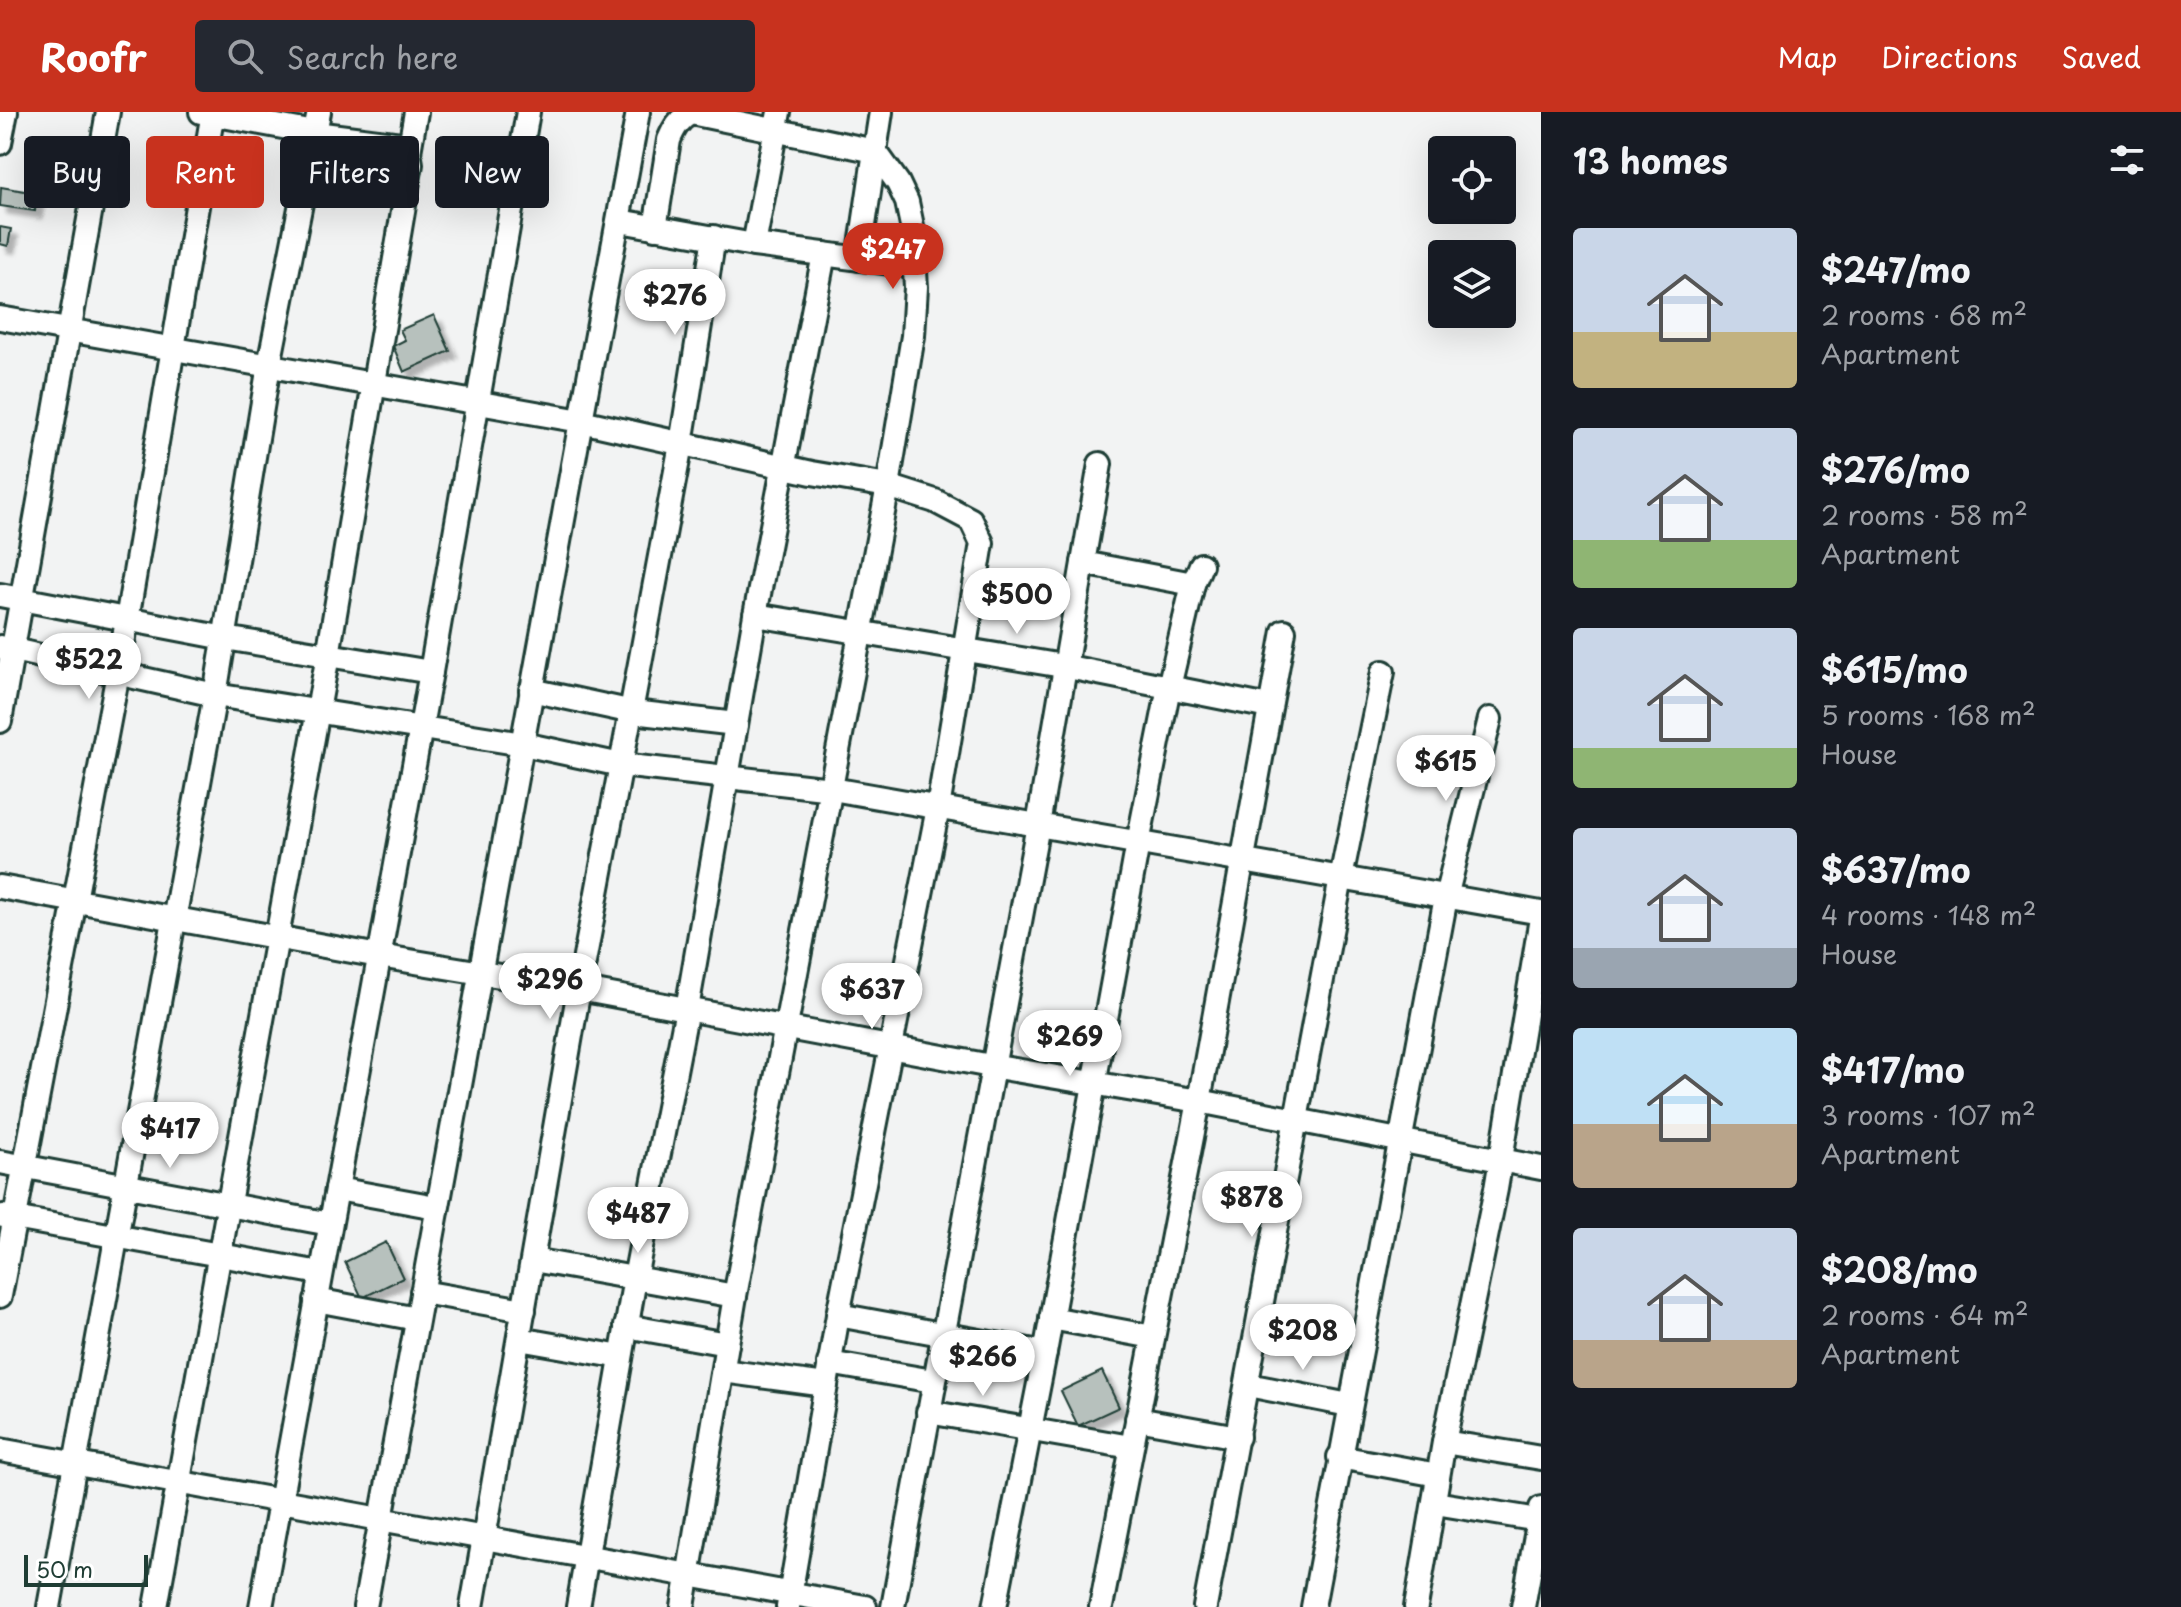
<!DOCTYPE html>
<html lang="en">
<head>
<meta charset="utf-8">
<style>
	body { margin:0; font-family:"Playpen Sans",sans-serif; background:#242831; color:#f1f3f6; height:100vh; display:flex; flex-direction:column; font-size:30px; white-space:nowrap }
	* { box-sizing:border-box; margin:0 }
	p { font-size:26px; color:#9ea1a6 }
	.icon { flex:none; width:44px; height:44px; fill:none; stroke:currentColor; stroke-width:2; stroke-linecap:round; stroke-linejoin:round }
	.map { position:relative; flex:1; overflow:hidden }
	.side { display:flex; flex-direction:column; background:#171b24; width:640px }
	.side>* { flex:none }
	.guide { position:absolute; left:24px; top:24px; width:760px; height:72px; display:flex; gap:16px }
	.buttons { position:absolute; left:1428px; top:24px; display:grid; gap:16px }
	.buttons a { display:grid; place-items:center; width:88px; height:88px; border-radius:8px; background:#171b24; box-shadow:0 8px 32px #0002; font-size:40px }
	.scale { position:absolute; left:24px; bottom:20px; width:124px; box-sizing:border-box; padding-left:8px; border:4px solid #1f3d34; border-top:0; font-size:22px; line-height:28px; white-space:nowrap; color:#1f3d34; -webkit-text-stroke:6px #fff; paint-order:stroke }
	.price { position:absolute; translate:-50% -68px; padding:0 18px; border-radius:28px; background:#fff; color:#222; font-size:26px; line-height:52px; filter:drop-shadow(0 2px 4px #0008) }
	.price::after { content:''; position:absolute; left:50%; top:48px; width:24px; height:18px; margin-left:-12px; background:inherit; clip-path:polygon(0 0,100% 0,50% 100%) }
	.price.current { background:#c8321e; color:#fff }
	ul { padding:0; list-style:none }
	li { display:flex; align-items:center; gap:24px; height:200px; padding:0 32px }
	li span { display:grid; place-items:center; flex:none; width:224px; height:160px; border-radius:8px; color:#555 }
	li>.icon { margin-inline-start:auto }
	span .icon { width:96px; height:96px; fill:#fffc; stroke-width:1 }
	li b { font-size:34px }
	h2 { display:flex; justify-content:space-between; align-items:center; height:96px; padding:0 32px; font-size:34px }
	.chip { padding:0 28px; border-radius:8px; background:#171b24; box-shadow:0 8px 32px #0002; font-size:28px; line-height:72px }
	.chip.current { background:#c8321e; color:#fff }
	header { display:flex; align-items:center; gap:48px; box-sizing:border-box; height:112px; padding:0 40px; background:#c8321e; color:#fff }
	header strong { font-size:38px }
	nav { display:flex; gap:44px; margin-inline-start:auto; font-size:28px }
	.search { width:560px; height:72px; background:#242831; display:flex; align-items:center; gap:20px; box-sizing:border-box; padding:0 28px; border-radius:8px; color:#9ea1a6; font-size:30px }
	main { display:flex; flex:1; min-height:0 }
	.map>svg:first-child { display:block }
</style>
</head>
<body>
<header>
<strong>Roofr</strong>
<div class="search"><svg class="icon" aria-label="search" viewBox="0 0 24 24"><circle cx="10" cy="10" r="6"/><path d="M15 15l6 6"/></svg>Search here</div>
<nav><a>Map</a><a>Directions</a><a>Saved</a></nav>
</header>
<main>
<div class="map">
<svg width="1541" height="1495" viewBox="0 0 1541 1495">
	<defs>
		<filter id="shadow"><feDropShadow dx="7" dy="7" stdDeviation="2" flood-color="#0004"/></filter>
	</defs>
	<rect width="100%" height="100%" fill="#f2f3f3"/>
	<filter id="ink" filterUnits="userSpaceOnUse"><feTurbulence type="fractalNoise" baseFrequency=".0125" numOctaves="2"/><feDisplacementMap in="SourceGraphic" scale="16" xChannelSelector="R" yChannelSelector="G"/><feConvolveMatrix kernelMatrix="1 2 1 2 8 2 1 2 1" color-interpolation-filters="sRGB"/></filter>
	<g filter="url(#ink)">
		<g fill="#b7c1bd" stroke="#1f3d34" stroke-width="2" filter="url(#shadow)">
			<polygon points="1,75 37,81 35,99 0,94"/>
			<polygon points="0,115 11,117 8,134 0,132"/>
			<polygon points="434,203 450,239 404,260 393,234 405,228 400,218"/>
			<polygon points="386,1130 403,1166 362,1186 345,1150"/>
			<polygon points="1102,1259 1119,1295 1078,1314 1061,1279"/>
		</g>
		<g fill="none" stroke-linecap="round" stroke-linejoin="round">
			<g stroke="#1f3d34" stroke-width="28">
				<g id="minor">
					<polyline points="638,0 581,309 812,361 888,374 935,389 971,408 982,431 938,696 838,1203 788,1495"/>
					<polyline points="0,31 6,0"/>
					<polyline points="409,40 416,0"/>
					<polyline points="620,109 754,133 914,154"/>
					<path d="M655,116L669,28C674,16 679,7 691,1L875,39L859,147"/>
					<polyline points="754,133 779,0"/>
					<polyline points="0,206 581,309 365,1495"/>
					<polyline points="1083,451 1193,472"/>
					<polyline points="0,483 225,526 431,560"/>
					<polyline points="755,503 1063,554 1269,595"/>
					<polyline points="0,535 215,583 523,632 621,653 832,677 1541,801"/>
					<polyline points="531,578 633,600 736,612"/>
					<polyline points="0,609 108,0"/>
					<polyline points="0,775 379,844 579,877 991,954 1199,989 1541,1056"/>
					<polyline points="0,1050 330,1112"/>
					<polyline points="337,1077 436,1095"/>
					<polyline points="3,1104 320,1161"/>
					<polyline points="533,1148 735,1184"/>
					<polyline points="422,1180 524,1198"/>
					<polyline points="0,1184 118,561 213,0"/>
					<polyline points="316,1188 417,1207"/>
					<polyline points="838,1203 1045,1241"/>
					<polyline points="1051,1206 1153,1225"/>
					<polyline points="626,1214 727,1232"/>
					<polyline points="519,1227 621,1245"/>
					<polyline points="829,1251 933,1269"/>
					<polyline points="723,1259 826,1273"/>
					<polyline points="1248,1273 1349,1293"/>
					<polyline points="928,1300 1131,1335"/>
					<polyline points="1137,1307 1238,1325"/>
					<polyline points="1444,1330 1541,1346"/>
					<polyline points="0,1338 865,1495"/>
					<polyline points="1339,1345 1438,1363"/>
					<polyline points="1435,1391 1539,1408"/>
					<polyline points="49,1495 215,583 269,253 319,0"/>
					<polyline points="156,1495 328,543 411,52 409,40 401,32 315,21 201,0"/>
					<polyline points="261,1495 431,560 528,0"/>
					<polyline points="472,1495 579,877 681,332 714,125"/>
					<polyline points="578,1495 635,1166 687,897 755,503 824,142"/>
					<polyline points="683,1495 735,1184 888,374 913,224 916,175 912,114 907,90 898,71 875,39 881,0"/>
					<polyline points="893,1495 1038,713 1100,352"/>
					<polyline points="995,1495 1045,1241 1138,731 1169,575 1193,472 1201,453"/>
					<polyline points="1101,1495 1199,989 1284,519"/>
					<polyline points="1205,1495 1341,766 1383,560"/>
					<polyline points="1313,1495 1446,785 1490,607"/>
					<polyline points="1416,1495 1444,1330 1496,1077 1541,806"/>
					<polyline points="1523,1495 1541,1396"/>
				</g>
			</g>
			<use href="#minor" stroke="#fff" stroke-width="22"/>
		</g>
	</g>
</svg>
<div class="buttons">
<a><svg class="icon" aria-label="locate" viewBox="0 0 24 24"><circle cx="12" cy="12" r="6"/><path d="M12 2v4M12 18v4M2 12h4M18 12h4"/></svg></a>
<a><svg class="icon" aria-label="layers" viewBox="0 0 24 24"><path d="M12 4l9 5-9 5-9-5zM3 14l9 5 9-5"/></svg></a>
</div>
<div class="scale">50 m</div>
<b class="price current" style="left:893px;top:179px">$247</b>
<b class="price" style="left:675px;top:225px">$276</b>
<b class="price" style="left:1017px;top:524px">$500</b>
<b class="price" style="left:89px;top:589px">$522</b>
<b class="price" style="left:1446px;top:691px">$615</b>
<b class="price" style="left:550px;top:909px">$296</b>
<b class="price" style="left:872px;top:919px">$637</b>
<b class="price" style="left:1070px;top:966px">$269</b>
<b class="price" style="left:170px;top:1058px">$417</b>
<b class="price" style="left:1252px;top:1127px">$878</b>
<b class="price" style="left:638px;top:1143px">$487</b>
<b class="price" style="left:1303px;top:1260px">$208</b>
<b class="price" style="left:983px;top:1286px">$266</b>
<div class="guide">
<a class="chip">Buy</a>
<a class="chip current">Rent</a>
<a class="chip">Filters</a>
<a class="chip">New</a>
</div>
</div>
<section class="side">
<h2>13 homes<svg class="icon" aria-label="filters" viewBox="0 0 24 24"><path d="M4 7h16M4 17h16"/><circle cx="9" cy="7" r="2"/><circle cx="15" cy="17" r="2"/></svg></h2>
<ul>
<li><span style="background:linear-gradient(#c9d6e8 65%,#c2b280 0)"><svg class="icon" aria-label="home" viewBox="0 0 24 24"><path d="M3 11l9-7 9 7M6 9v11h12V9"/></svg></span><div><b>$247/mo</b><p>2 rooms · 68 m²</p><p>Apartment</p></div></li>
<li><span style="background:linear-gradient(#c9d6e8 70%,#8fb573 0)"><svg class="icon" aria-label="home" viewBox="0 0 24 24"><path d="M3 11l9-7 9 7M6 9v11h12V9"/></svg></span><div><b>$276/mo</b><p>2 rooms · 58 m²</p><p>Apartment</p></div></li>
<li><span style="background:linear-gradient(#c9d6e8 75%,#8fb573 0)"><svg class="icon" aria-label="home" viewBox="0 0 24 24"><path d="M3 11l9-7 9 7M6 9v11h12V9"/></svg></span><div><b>$615/mo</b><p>5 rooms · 168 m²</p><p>House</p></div></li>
<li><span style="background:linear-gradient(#c9d6e8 75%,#9aa5b1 0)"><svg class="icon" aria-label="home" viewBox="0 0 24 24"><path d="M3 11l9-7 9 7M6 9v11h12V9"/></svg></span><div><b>$637/mo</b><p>4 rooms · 148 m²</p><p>House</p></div></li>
<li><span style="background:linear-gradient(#bfe0f5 60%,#b9a48a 0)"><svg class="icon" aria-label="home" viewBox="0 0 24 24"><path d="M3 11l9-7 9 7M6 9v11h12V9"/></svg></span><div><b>$417/mo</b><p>3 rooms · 107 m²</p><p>Apartment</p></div></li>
<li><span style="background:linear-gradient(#c9d6e8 70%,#b9a48a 0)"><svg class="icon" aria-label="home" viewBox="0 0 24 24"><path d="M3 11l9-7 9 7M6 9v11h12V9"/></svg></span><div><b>$208/mo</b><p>2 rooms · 64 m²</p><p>Apartment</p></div></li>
</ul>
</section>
</main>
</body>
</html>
